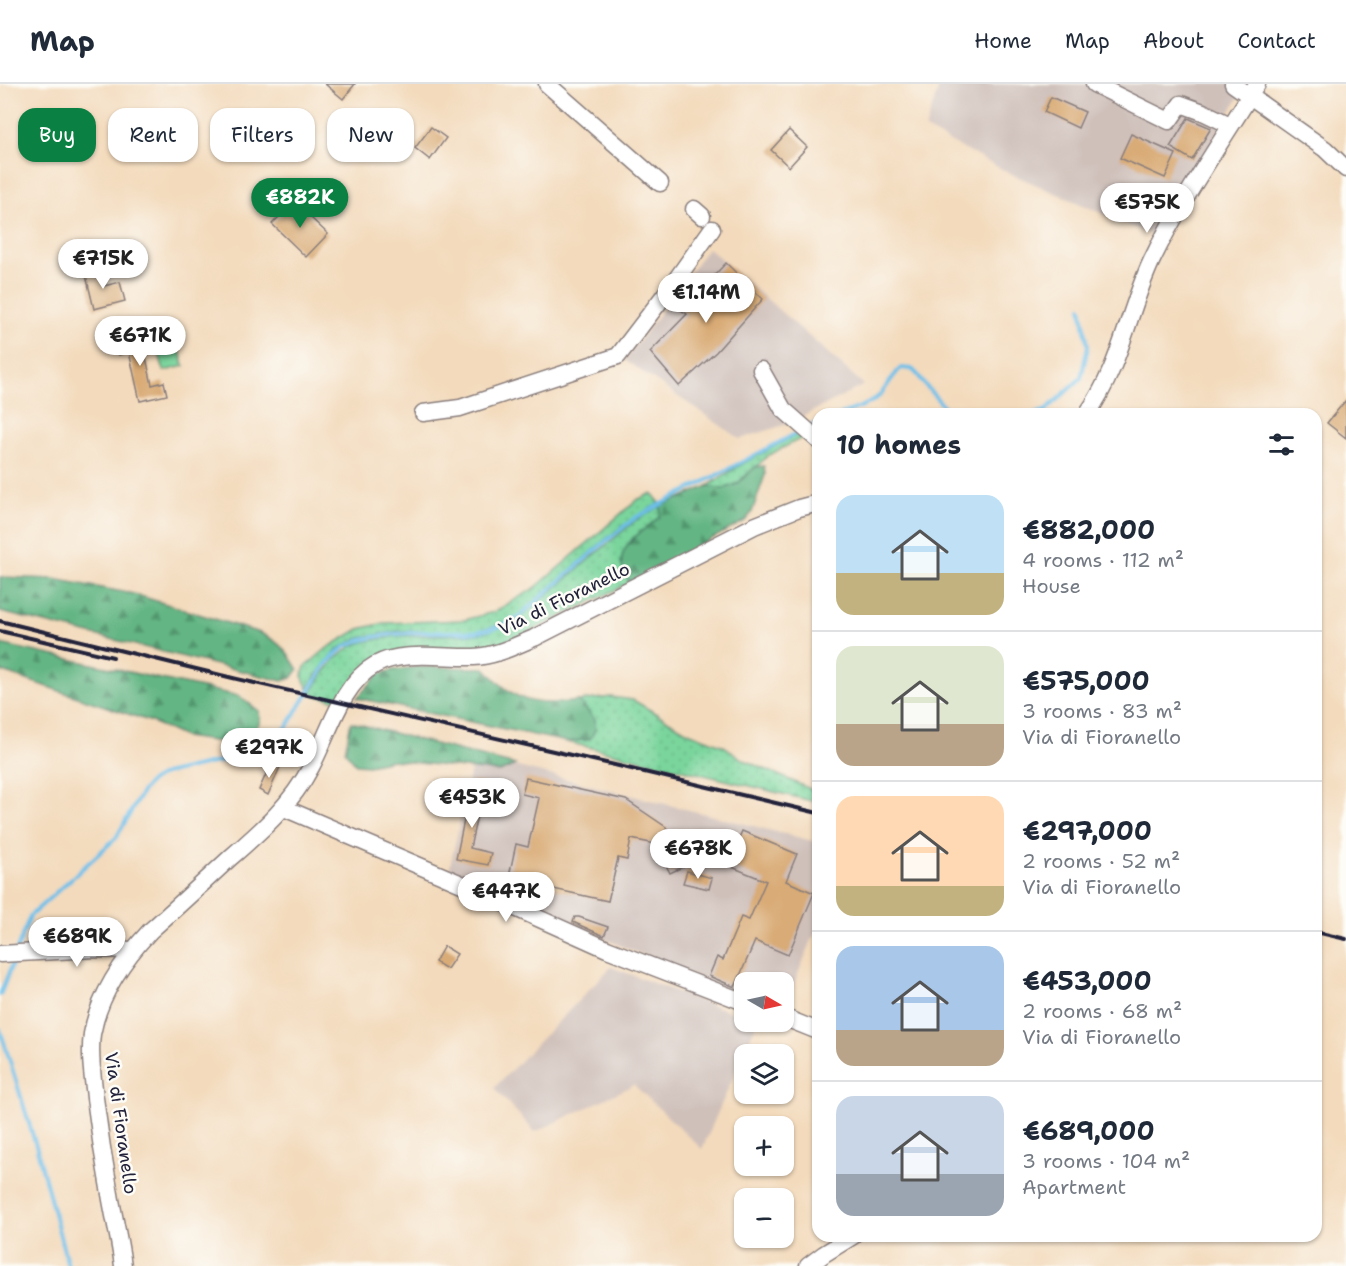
<!DOCTYPE html>
<html lang="en">
<head>
<meta charset="utf-8">
<style>
	body { margin:0; font-family:"Shantell Sans",sans-serif; background:#f2f2f3; color:#1f2937; height:100vh; display:flex; flex-direction:column; font-size:22px; white-space:nowrap }
	* { box-sizing:border-box; margin:0 }
	p { font-size:20px; color:#747a83 }
	.icon { flex:none; width:33px; height:33px; fill:none; stroke:currentColor; stroke-width:2; stroke-linecap:round; stroke-linejoin:round }
	.map { position:relative; flex:1; overflow:hidden }
	.drawer { position:absolute; left:812px; top:324px; width:510px; height:834px; display:flex; flex-direction:column; background:#fff; border-radius:18px; box-shadow:0 2px 4px #0004 }
	.drawer>* { flex:none }
	.banner { position:absolute; left:18px; top:24px; width:570px; height:54px; display:flex; gap:12px }
	.needle { width:39px; rotate:99deg }
	.buttons { position:absolute; left:734px; top:888px; display:grid; gap:12px }
	.buttons a { display:grid; place-items:center; width:60px; height:60px; border-radius:12px; background:#fff; box-shadow:0 2px 4px #0004; font-size:30px }
	.price { position:absolute; translate:-50% -51px; padding:0 14px; border-radius:21px; background:#fff; color:#222; font-size:20px; line-height:39px; filter:drop-shadow(0 2px 3px #0008) }
	.price::after { content:''; position:absolute; left:50%; top:36px; width:18px; height:14px; margin-left:-9px; background:inherit; clip-path:polygon(0 0,100% 0,50% 100%) }
	.price.on { background:#0b8043; color:#fff }
	ul { padding:0; list-style:none }
	li { display:flex; align-items:center; gap:18px; height:150px; padding:0 24px }
	li+li { border-top:2px solid #e0e1e3 }
	li span { display:grid; place-items:center; flex:none; width:168px; height:120px; border-radius:18px; color:#555 }
	li>.icon { margin-inline-start:auto }
	span .icon { width:72px; height:72px; fill:#fffc; stroke-width:1 }
	li b { font-size:26px }
	h2 { display:flex; justify-content:space-between; align-items:center; height:72px; padding:0 24px; font-size:26px }
	.tag { padding:0 21px; border-radius:18px; background:#fff; box-shadow:0 2px 4px #0004; font-size:21px; line-height:54px }
	.tag.on { background:#0b8043; color:#fff }
	header { display:flex; align-items:center; gap:36px; box-sizing:border-box; height:84px; padding:0 30px; background:#fff; border-bottom:2px solid #e0e1e3 }
	header strong { font-size:28px }
	nav { display:flex; gap:33px; margin-inline-start:auto; font-size:21px }
	.map>svg:first-child { display:block }
</style>
</head>
<body>
<header>
<strong>Map</strong>
<nav><a>Home</a><a>Map</a><a>About</a><a>Contact</a></nav>
</header>
<div class="map">
<svg width="1346" height="1182" viewBox="0 0 1346 1182">
	<defs>
		<pattern id="grass-dots" width="8" height="8" patternUnits="userSpaceOnUse" patternTransform="scale(1.5)"><rect width="8" height="8" fill="#7ad59c"/><path d="M2 2h.1M6 6h.1" fill="none" stroke="#69b787" stroke-width="1.8" stroke-linecap="round"/></pattern>
		<pattern id="forest-firs" width="22" height="20" patternUnits="userSpaceOnUse" patternTransform="scale(1.5)"><rect width="22" height="20" fill="#63b684"/><path d="M5 1l3.5 6h-7zM16 11l3.5 6h-7z" fill="#51946d"/></pattern>
	</defs>
	<rect width="100%" height="100%" fill="#fdfcf7"/>
	<filter id="ink" filterUnits="userSpaceOnUse"><feTurbulence type="fractalNoise" baseFrequency=".0167" numOctaves="2"/><feDisplacementMap in="SourceGraphic" scale="12" xChannelSelector="R" yChannelSelector="G"/><feConvolveMatrix kernelMatrix="1 2 1 2 8 2 1 2 1" color-interpolation-filters="sRGB"/></filter>
	<filter id="wash" filterUnits="userSpaceOnUse"><feTurbulence type="fractalNoise" baseFrequency=".008" numOctaves="4" result="noise"/><feDisplacementMap in="SourceGraphic" scale="24" xChannelSelector="R" yChannelSelector="G"/><feGaussianBlur stdDeviation="1.35" result="paint"/><feColorMatrix in="noise" values="0 0 0 0 0 0 0 0 0 0 0 0 0 0 0 0 0 1.4 0 .05"/><feComposite in="paint" operator="in"/></filter>
	<g filter="url(#wash)">
		<rect width="100%" height="100%" fill="#f3dabc"/>
		<g fill="#cfc0ba">
			<polygon points="940,0 1247,0 1154,152 1007,88 925,45"/>
			<polygon points="708,164 726,179 864,301 790,339 740,355 625,276"/>
			<polygon points="474,672 817,758 817,844 783,926 783,898 744,898 744,913 571,841 449,787"/>
			<polygon points="611,883 744,933 744,938 757,938 702,1065 634,1001 535,1048 494,1004"/>
		</g>
		<g fill="url(#grass-dots)" stroke="#4e7c6c" stroke-width="1.5">
			<polygon points="798,350 804,353 769,371 737,400 722,405 708,402 740,381"/>
			<polygon points="652,409 660,419 634,434 607,454 517,533 499,541 478,547 398,547 360,554 347,560 337,566 317,590 308,605 302,592 305,583 327,564 359,545 384,539 464,536 494,528 535,504 637,416"/>
			<polygon points="661,422 660,433 631,456 621,479 630,499 516,554 491,562 478,565 398,567 338,617 310,610 322,591 335,575 352,562 363,558 396,552 477,550 499,544 518,535 636,436"/>
			<polygon points="611,613 633,616 688,648 724,662 742,675 817,708 816,718 567,658 590,655 595,636 579,617"/>
		</g>
		<g fill="url(#forest-firs)" stroke="#426c60" stroke-width="1.5">
			<path d="M764,382L765,391L752,428L745,437L630,499C627,494 623,487 622,481C617,462 647,443 660,433L661,422L708,402L722,405L737,400L755,383Z"/>
			<path d="M0,493L54,495L134,510L260,549C280,558 287,567 298,586L292,594L282,597L0,528Z"/>
			<polygon points="0,560 239,612 259,627 260,637 254,649 228,659 184,653 152,638 0,587"/>
			<path d="M418,583L485,584C515,620 535,622 579,617L595,636V646L590,655L567,658L357,614L379,590L393,586Z"/>
			<polygon points="351,638 515,681 500,688 392,676 369,681 356,680 345,667"/>
		</g>
		<polygon fill="#7ad59c" stroke="#4e7c6c" stroke-width="1.5" points="173,241 184,282 164,287 153,247"/>
		<g fill="none" stroke-linecap="round" stroke-linejoin="round">
			<g stroke="#6dbfe9" stroke-width="4">
				<path d="M841,330C855,325 870,321 880,311C888,302 892,292 901,284L912,285L918,291L924,300L947,326L953,330"/>
				<polyline points="1034,330 1045,327 1081,294 1088,262 1081,223"/>
				<polyline points="810,342 818,339"/>
				<polyline points="17,865 30,832 116,754 142,708 150,698 164,690 248,671 264,663 287,643 326,580 336,570 346,562 358,557 374,553 395,550 426,548 476,548 499,543 518,533 606,457 635,434 801,347"/>
				<polyline points="0,911 14,875"/>
				<polyline points="0,945 37,1065 68,1182"/>
			</g>
		</g>
		<g id="blocks">
			<g fill="#d9ab76">
				<polygon points="325,0 355,0 343,15"/>
				<polygon points="1051,13 1085,28 1078,44 1044,28"/>
				<polygon points="1188,34 1211,44 1192,76 1170,63"/>
				<polygon points="431,43 446,54 430,76 415,64"/>
				<polygon points="789,46 807,63 789,83 771,66"/>
				<polygon points="1131,50 1176,70 1165,94 1120,74"/>
				<polygon points="294,118 328,150 306,173 272,140"/>
				<polygon points="726,179 763,215 716,268 679,302 650,268 687,230 681,226"/>
				<polygon points="100,184 104,202 120,198 125,217 94,225 85,187"/>
				<polygon points="132,249 134,257 142,255 152,301 164,298 167,311 140,317 129,268 119,271 115,253"/>
				<polygon points="1346,316 1346,354 1327,339"/>
				<polygon points="271,679 280,683 268,711 259,706"/>
				<polygon points="526,694 626,716 666,743 685,782 670,789 655,760 631,755 627,776 618,774 608,817 554,805 553,807 508,797 516,760 528,763 539,714 522,710"/>
				<polygon points="472,697 484,699 470,764 491,769 488,781 456,775"/>
				<polygon points="742,747 797,770 786,797 814,809 788,871 755,857 735,903 709,892 717,873 723,876 741,833 749,836 766,797 727,781"/>
				<polygon points="687,787 712,794 709,805 683,799"/>
				<polygon points="575,833 579,833 608,843 604,852 573,838"/>
				<polygon points="444,862 457,870 447,885 435,878"/>
			</g>
		</g>
	</g>
	<g filter="url(#ink)">
		<use href="#blocks" fill-opacity="0" stroke="#8a7e7c" stroke-width="1.5"/>
		<g fill="none" stroke-linecap="round" stroke-linejoin="round">
			<g stroke="#8a7e7c" stroke-width="19">
				<g id="minor">
					<polyline points="547,0 660,99"/>
					<polyline points="1094,0 1169,37 1181,20 1203,28 1230,41"/>
					<polyline points="1233,0 1325,65 1346,85"/>
					<polyline points="694,125 702,132"/>
					<polyline points="761,286 783,325 818,356"/>
					<polyline points="423,329 460,324 618,272 673,200 712,145"/>
					<path d="M1087,330C1120,284 1128,228 1151,178C1181,115 1221,59 1257,0"/>
					<polyline points="284,724 464,801 607,865 744,918"/>
					<polyline points="0,870 95,865 132,866"/>
					<polyline points="783,933 818,947"/>
					<path d="M123,1182C120,1158 114,1134 110,1110C104,1078 99,1046 95,1014C93,993 89,972 92,950C99,911 123,876 150,847C177,823 203,799 230,774C262,746 291,721 311,683C329,650 341,600 375,581C401,566 445,574 474,573C495,572 515,562 534,554L754,442L799,424L818,419"/>
					<polyline points="808,1182 824,1170 853,1152"/>
				</g>
			</g>
			<use href="#minor" stroke="#fff" stroke-width="16"/>
			<g stroke="#22223b" stroke-width="4">
				<polyline points="0,537 237,595 606,679 818,729"/>
				<polyline points="0,547 113,573"/>
				<polyline points="1316,848 1346,855"/>
			</g>
		</g>
	</g>
	<g text-anchor="middle" dominant-baseline="central" stroke-width="5" stroke-linejoin="round" paint-order="stroke">
		<g font-size="18" fill="#22223b" stroke="#fdfcf7">
			<text transform="translate(564 515) rotate(-26)">Via di Fioranello</text>
			<text transform="translate(121 1039) rotate(82)">Via di Fioranello</text>
		</g>
	</g>
</svg>
<div class="buttons">
<a><svg class="needle" viewBox="-14 -14 28 28"><path d="M0-13l5 13h-10z" fill="#e53935"/><path d="M0 13l5-13h-10z" fill="#747a83"/></svg></a>
<a><svg class="icon" aria-label="layers" viewBox="0 0 24 24"><path d="M12 4l9 5-9 5-9-5zM3 14l9 5 9-5"/></svg></a>
<a>+</a>
<a>−</a>
</div>
<b class="price on" style="left:300px;top:145px">€882K</b>
<b class="price" style="left:1147px;top:150px">€575K</b>
<b class="price" style="left:103px;top:206px">€715K</b>
<b class="price" style="left:706px;top:240px">€1.14M</b>
<b class="price" style="left:140px;top:283px">€671K</b>
<b class="price" style="left:269px;top:695px">€297K</b>
<b class="price" style="left:472px;top:745px">€453K</b>
<b class="price" style="left:698px;top:796px">€678K</b>
<b class="price" style="left:506px;top:839px">€447K</b>
<b class="price" style="left:77px;top:884px">€689K</b>
<div class="banner">
<a class="tag on">Buy</a>
<a class="tag">Rent</a>
<a class="tag">Filters</a>
<a class="tag">New</a>
</div>
<section class="drawer">
<h2>10 homes<svg class="icon" aria-label="filters" viewBox="0 0 24 24"><path d="M4 7h16M4 17h16"/><circle cx="9" cy="7" r="2"/><circle cx="15" cy="17" r="2"/></svg></h2>
<ul>
<li><span style="background:linear-gradient(#bfe0f5 65%,#c2b280 0)"><svg class="icon" aria-label="home" viewBox="0 0 24 24"><path d="M3 11l9-7 9 7M6 9v11h12V9"/></svg></span><div><b>€882,000</b><p>4 rooms · 112 m²</p><p>House</p></div></li>
<li><span style="background:linear-gradient(#dfe7d0 65%,#b9a48a 0)"><svg class="icon" aria-label="home" viewBox="0 0 24 24"><path d="M3 11l9-7 9 7M6 9v11h12V9"/></svg></span><div><b>€575,000</b><p>3 rooms · 83 m²</p><p>Via di Fioranello</p></div></li>
<li><span style="background:linear-gradient(#ffd9b3 75%,#c2b280 0)"><svg class="icon" aria-label="home" viewBox="0 0 24 24"><path d="M3 11l9-7 9 7M6 9v11h12V9"/></svg></span><div><b>€297,000</b><p>2 rooms · 52 m²</p><p>Via di Fioranello</p></div></li>
<li><span style="background:linear-gradient(#a9c7e8 70%,#b9a48a 0)"><svg class="icon" aria-label="home" viewBox="0 0 24 24"><path d="M3 11l9-7 9 7M6 9v11h12V9"/></svg></span><div><b>€453,000</b><p>2 rooms · 68 m²</p><p>Via di Fioranello</p></div></li>
<li><span style="background:linear-gradient(#c9d6e8 65%,#9aa5b1 0)"><svg class="icon" aria-label="home" viewBox="0 0 24 24"><path d="M3 11l9-7 9 7M6 9v11h12V9"/></svg></span><div><b>€689,000</b><p>3 rooms · 104 m²</p><p>Apartment</p></div></li>
</ul>
</section>
</div>
</body>
</html>
